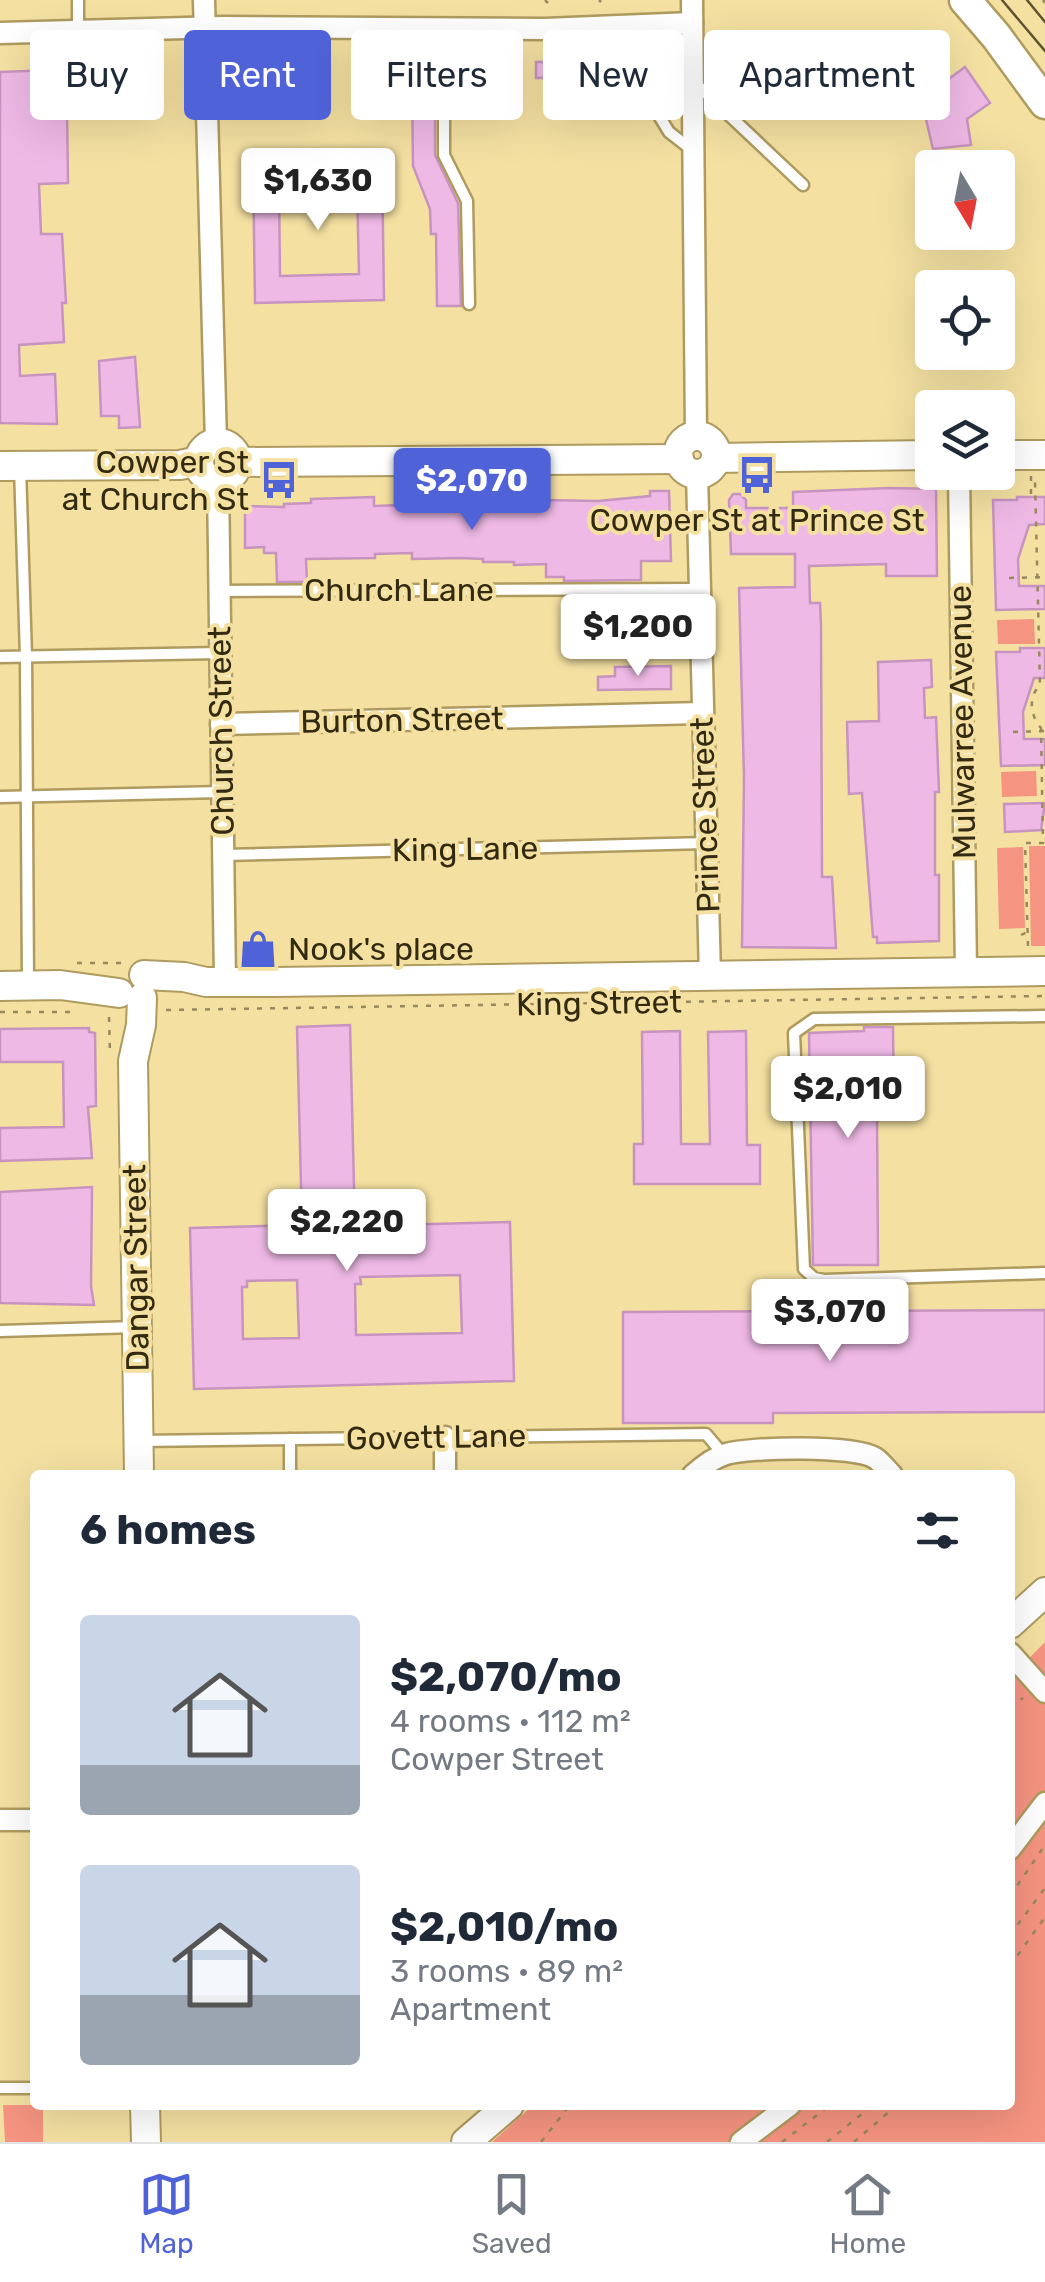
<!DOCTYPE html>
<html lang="en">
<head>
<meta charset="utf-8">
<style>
	body { margin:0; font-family:Rubik,sans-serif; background:#f2f2f3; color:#1f2937; height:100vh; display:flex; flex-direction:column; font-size:38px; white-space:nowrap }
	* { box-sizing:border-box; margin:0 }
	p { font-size:32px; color:#747a83 }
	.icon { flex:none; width:55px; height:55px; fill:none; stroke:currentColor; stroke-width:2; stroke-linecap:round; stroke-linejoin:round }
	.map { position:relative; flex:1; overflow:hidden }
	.details { position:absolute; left:30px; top:1470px; width:985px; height:640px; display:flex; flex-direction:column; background:#fff; border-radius:10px; box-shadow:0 10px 40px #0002 }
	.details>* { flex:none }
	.hud { position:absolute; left:30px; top:30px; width:985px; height:90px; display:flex; gap:20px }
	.needle { width:65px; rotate:170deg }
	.buttons { position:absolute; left:915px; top:150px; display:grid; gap:20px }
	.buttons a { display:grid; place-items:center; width:100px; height:100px; border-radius:10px; background:#fff; box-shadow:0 10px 40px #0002; font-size:50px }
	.price { position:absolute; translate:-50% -85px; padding:0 22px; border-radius:10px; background:#fff; color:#222; font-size:32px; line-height:65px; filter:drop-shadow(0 2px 5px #0008) }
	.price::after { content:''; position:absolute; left:50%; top:60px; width:30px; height:22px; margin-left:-15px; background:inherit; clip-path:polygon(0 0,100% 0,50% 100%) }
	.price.selected { background:#5062d8; color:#fff }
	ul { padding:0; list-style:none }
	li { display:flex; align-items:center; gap:30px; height:250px; padding:0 50px }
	li span { display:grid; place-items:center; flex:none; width:280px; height:200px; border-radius:10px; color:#555 }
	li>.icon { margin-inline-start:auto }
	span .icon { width:120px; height:120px; fill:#fffc; stroke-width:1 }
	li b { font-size:42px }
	h2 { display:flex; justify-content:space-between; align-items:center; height:120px; padding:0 50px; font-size:42px }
	.pill { padding:0 35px; border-radius:10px; background:#fff; box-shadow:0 10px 40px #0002; font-size:35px; line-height:90px }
	.pill.selected { background:#5062d8; color:#fff }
	.tabs { display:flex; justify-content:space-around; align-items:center; height:140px; border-top:2px solid #e0e1e3; background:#fff; font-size:28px; color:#747a83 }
	.tabs a { display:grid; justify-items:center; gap:5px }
	.tabs .selected { color:#5062d8 }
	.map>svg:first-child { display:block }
</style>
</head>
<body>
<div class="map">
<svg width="1045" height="2142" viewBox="0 0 1045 2142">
	<rect width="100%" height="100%" fill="#f4e0a1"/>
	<g fill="#f59480">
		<polygon points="1034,619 1035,644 998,644 997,620"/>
		<polygon points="1036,771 1037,796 1002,797 1001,772"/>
		<polygon points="1029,846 1045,846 1045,946 1031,946"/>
		<polygon points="1023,847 1025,928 999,929 997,848"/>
		<polygon points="1045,1642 1045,2142 492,2142 533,2105 1010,2105 1010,1678"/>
		<polygon points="3,2105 43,2105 43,2142 5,2142"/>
	</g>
	<g fill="#eeb9e5" stroke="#c794bf" stroke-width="2.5" fill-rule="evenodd">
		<polygon points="435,61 435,155 458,203 461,306 437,306 436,234 431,234 430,209 413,166 412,87 392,87 392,62"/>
		<polygon points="536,62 564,62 565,78 536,78"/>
		<polygon points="965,67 990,103 967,119 971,145 933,149 924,111 902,104 917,68 946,81"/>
		<polygon points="54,70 55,109 67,109 68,183 39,184 41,234 62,234 66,303 62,303 64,342 19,345 20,376 55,374 57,424 0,423 0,72"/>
		<path d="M382,163L384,300L255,303L253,165ZM357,188L359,274L280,276L279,190Z"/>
		<polygon points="135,357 140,427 119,428 119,416 101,416 99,361"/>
		<polygon points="889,488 936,489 937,576 886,576 886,564 809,566 810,603 820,603 821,625 822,877 832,877 836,948 742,947 744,776 739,588 795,587 795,554 731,554 729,500 733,494 740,494 746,500 746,508 793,508 793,492"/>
		<polygon points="650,491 669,491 671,561 641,561 641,580 564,581 564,577 546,577 546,564 514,565 514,562 483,562 483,559 461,558 412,559 412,553 375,554 375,558 306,559 307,582 277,582 276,553 264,553 264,547 245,548 245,506 284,507 284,504 311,503 311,499 343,498 374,497 374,506 482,502 482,495 540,496 542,500 598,501 650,496"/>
		<polygon points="1017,497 1045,497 1045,524 1029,525 1018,559 1019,586 1045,586 1045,609 996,610 993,500 1017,500"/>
		<polygon points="620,598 670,599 670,623 620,624"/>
		<polygon points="1020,648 1045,648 1045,678 1034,678 1023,712 1024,739 1045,739 1045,765 1001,766 996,652 1020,652"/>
		<polygon points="931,660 932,687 924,688 925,718 936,717 939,792 935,792 935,875 939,875 939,941 877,943 877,937 873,937 862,793 849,794 847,722 879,721 878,662"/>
		<polygon points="671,666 671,689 598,690 598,677 615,676 615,667"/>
		<polygon points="1045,803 1041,830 1005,832 1004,804"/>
		<path d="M350,1025L355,1226L510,1222L514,1381L194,1389L190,1228L302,1225L297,1027ZM460,1275L462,1333L356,1335L355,1284H361L360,1277ZM297,1280L299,1338L243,1339L242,1287H247V1281Z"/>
		<polygon points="864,1027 893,1027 894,1112 877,1113 878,1265 813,1265 809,1033 864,1031"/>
		<polygon points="89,1028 89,1032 95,1033 96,1106 88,1107 92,1158 0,1161 0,1128 64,1127 63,1062 0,1062 0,1029"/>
		<polygon points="680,1031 681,1144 710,1144 708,1032 746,1031 747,1145 760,1145 760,1184 634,1184 634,1144 643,1144 642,1032"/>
		<polygon points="92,1187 91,1286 94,1305 0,1303 0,1192"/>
		<polygon points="1045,1310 1045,1412 773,1413 773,1423 623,1423 623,1312"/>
	</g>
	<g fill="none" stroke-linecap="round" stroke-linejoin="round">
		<g stroke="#af9b5f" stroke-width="15">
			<g id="lane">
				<polyline points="78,0 78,29"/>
				<polyline points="444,28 444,155 467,201 469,304"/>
				<polyline points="598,28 607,54 647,96 669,132 692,150"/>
				<polyline points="695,83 803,185"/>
				<polyline points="20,467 26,656 28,984"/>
				<polyline points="220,591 699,589"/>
				<polyline points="0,657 220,653"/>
				<polyline points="0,797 222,792"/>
				<polyline points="223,855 706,843"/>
				<polyline points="1045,1016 814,1019 794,1033 804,1269 814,1278 824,1280 1045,1273"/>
				<polyline points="0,1331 136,1327"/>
				<polyline points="290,1439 290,1475"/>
				<polyline points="139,1441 706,1434 723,1454"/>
				<polyline points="0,2088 35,2088"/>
			</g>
		</g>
		<g stroke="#af9b5f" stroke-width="25">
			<g id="street">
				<polyline points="204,0 216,443"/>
				<polyline points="692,0 696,435"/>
				<polyline points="0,33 223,27 545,29 692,23"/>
				<polyline points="959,472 966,972"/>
				<polyline points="697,474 710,976"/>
				<polyline points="218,481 225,982"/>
				<polyline points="221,724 702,713"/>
				<polyline points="445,1475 445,1437"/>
				<path d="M693,1475C703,1466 713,1458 726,1454C750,1447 854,1445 875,1458C881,1462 887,1470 892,1475"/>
				<polyline points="1010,1653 1045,1692"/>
				<polyline points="0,1820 35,1820"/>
				<polyline points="1010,1849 1045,1803"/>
				<polyline points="741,2142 790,2105"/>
			</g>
		</g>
		<g stroke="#af9b5f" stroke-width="32">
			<g id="secondary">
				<circle cx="697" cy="455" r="19"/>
				<circle cx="218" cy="462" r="19"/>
				<polyline points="998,455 1045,455"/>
				<polyline points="716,458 932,455"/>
				<polyline points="236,462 679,459"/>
				<polyline points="0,466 180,465 199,461"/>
				<polyline points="144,975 184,977 206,982 274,982 1045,971"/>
				<polyline points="0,986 60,985 119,993"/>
				<polyline points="139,1475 133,1061 141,1025 142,998"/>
				<polyline points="1010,1624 1045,1592"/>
				<polyline points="145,2105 146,2142"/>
				<polyline points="466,2142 509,2105"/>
			</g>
		</g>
		<g stroke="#af9b5f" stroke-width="35">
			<polyline id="primary" points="965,0 996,36 1045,103"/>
		</g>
		<g stroke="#97895c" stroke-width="2.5" stroke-dasharray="5 8" stroke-linecap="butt">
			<polyline points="545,0 548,3"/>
			<polyline points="599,0 601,2"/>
			<polyline points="1043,0 1045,3"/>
			<polyline points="1031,476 1031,494 1035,494"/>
			<polyline points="1009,578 1045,577"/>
			<polyline points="1013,732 1045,731"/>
			<polyline points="1021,935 1027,932"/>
			<path d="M1028,946L1025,843H1043L1041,728C1030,715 1028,697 1040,685L1035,480"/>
			<polyline points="77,963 124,963"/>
			<polyline points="166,1010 1045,996"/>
			<polyline points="0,1012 78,1012"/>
			<polyline points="109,1017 110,1054"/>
			<polyline points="1010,1707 1023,1698"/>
			<polyline points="1010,1896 1045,1845"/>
			<polyline points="1010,1935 1045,1888"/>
			<polyline points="1010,1966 1045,1917"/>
			<polyline points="541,2142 570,2105"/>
			<polyline points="782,2142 830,2105"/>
			<polyline points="827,2142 873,2105"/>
			<polyline points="854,2142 897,2105"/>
		</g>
		<use href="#lane" stroke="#fff" stroke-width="10"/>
		<use href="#street" stroke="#fff" stroke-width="20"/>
		<use href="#secondary" stroke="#fff" stroke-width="28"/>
		<use href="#primary" stroke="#fff" stroke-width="30"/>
		<g stroke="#5e5331" stroke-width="2.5">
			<polyline points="1002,0 1045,51"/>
			<polyline points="1027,0 1045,22"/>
		</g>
	</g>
	<defs>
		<g id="bus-bare" transform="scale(3)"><path d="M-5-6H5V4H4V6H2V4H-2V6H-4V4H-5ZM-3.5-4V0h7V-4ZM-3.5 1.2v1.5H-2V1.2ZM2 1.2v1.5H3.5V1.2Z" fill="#5062d8" stroke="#f4e0a1" stroke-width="2.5" paint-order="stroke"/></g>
		<g id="shop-bare" transform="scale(3)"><path d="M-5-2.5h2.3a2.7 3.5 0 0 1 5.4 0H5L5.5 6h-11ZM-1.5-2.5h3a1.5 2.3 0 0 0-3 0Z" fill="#5062d8" stroke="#f4e0a1" stroke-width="2.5" paint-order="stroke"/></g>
	</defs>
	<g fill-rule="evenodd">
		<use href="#bus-bare" x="757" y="475"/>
		<use href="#bus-bare" x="279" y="480"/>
		<use href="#shop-bare" x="258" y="949"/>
	</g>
	<g text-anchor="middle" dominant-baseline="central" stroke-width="8" stroke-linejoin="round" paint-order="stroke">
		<g font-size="32" fill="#322a11" stroke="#f4e0a1" text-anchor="end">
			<text x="249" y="462">Cowper St<tspan x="249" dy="37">at Church St</tspan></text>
			<text x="757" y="520" text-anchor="middle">Cowper St at Prince St</text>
			<text x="288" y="949" text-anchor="start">Nook's place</text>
		</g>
		<g font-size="32" fill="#322a11" stroke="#f4e0a1">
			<text x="399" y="590">Church Lane</text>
			<text transform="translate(402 720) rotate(-1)">Burton Street</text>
			<text transform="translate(962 722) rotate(-91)">Mulwarree Avenue</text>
			<text transform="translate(221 731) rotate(-91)">Church Street</text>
			<text transform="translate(705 815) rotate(-92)">Prince Street</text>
			<text transform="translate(465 849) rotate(-1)">King Lane</text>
			<text transform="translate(599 1003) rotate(-1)">King Street</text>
			<text transform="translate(136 1268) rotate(-91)">Dangar Street</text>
			<text transform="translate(436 1437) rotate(-1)">Govett Lane</text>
		</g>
	</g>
</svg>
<div class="buttons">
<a><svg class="needle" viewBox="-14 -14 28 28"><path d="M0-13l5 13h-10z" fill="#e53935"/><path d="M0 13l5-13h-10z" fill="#747a83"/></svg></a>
<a><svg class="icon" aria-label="locate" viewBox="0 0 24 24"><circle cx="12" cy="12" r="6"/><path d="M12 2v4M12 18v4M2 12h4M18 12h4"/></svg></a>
<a><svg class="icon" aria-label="layers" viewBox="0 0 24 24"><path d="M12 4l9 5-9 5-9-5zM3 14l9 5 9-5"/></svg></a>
</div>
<b class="price" style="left:318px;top:233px">$1,630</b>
<b class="price selected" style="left:472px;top:533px">$2,070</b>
<b class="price" style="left:638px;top:679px">$1,200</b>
<b class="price" style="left:848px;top:1141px">$2,010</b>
<b class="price" style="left:347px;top:1274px">$2,220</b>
<b class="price" style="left:830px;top:1364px">$3,070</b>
<div class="hud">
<a class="pill">Buy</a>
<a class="pill selected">Rent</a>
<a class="pill">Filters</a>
<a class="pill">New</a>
<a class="pill">Apartment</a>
</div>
<section class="details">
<h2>6 homes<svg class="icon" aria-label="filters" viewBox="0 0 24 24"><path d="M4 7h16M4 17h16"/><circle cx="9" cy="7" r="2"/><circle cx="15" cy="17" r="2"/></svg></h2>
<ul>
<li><span style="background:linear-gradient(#c9d6e8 75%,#9aa5b1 0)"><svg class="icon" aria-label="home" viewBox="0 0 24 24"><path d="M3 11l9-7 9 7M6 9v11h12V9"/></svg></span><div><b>$2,070/mo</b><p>4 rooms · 112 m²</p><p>Cowper Street</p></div></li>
<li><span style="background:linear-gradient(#c9d6e8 65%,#9aa5b1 0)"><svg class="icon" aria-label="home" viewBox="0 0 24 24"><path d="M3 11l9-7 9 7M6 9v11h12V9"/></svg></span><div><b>$2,010/mo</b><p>3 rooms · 89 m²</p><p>Apartment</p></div></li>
</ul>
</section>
</div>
<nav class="tabs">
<a class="selected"><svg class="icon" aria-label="map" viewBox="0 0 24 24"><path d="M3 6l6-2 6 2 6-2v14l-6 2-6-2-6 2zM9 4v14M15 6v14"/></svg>Map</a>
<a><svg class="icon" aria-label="saved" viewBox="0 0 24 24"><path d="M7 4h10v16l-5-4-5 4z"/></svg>Saved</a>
<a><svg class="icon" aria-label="home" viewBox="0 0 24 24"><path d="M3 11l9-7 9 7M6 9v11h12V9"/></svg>Home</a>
</nav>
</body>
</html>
